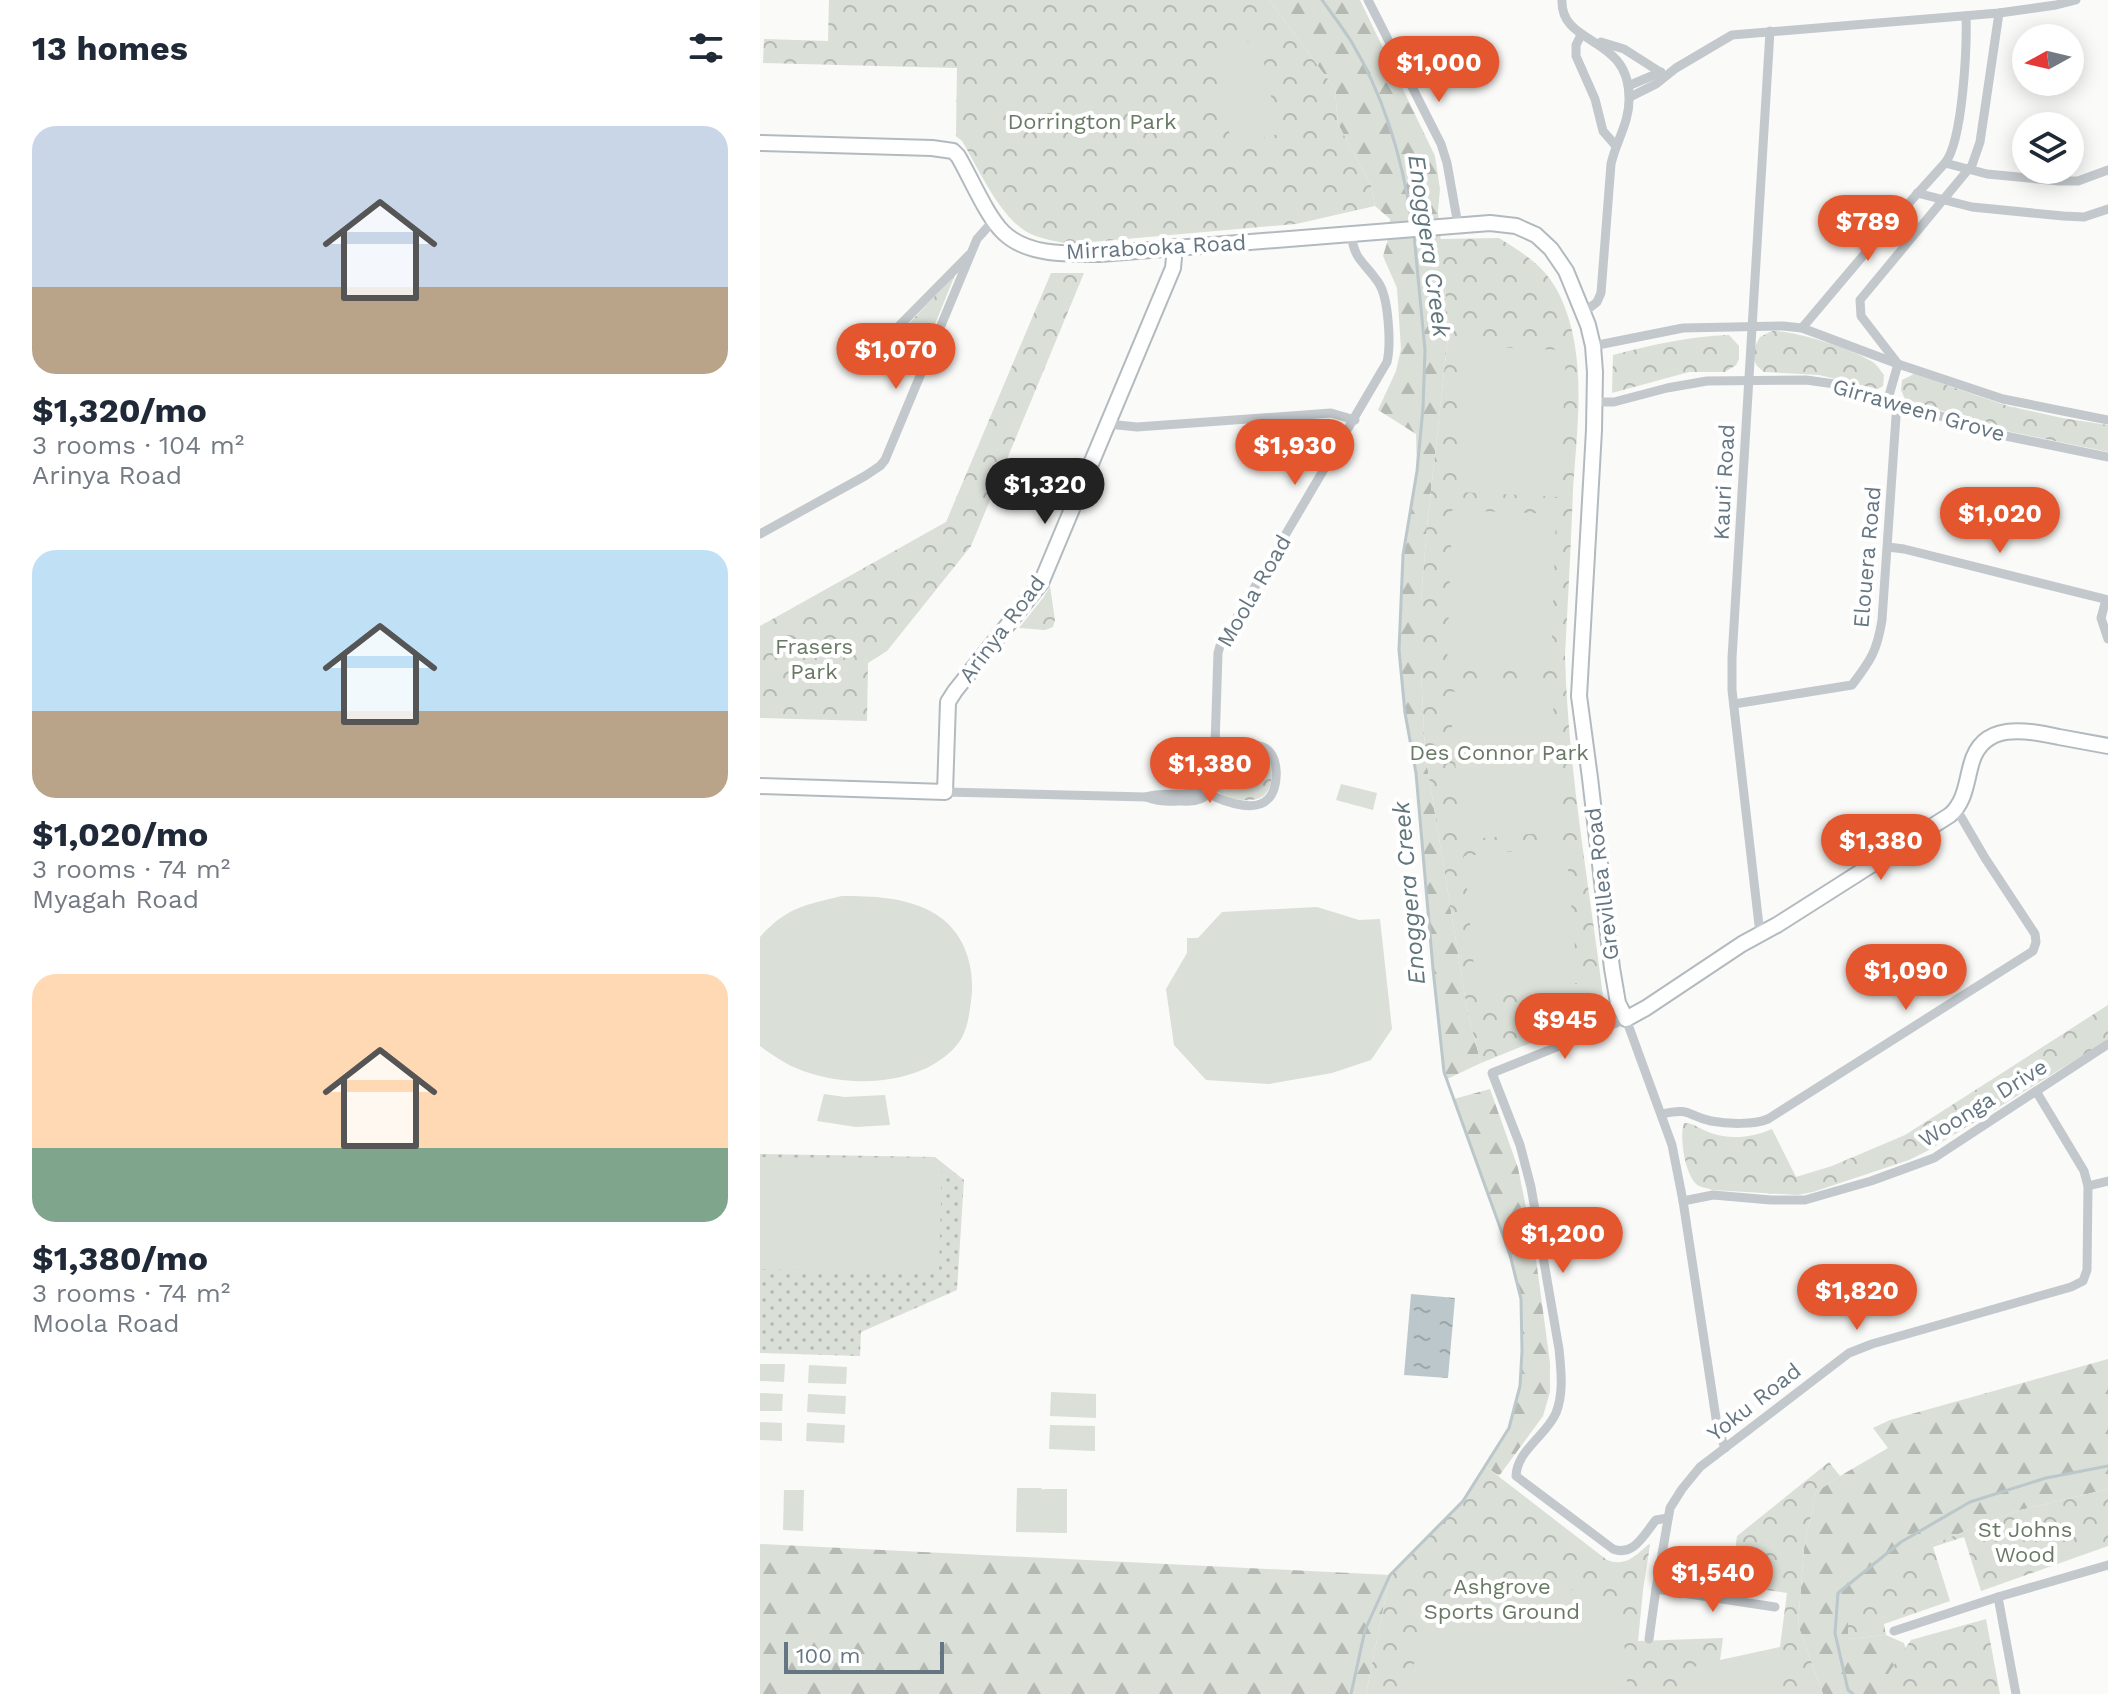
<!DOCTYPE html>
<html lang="en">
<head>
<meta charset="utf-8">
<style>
	body { margin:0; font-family:"Work Sans",sans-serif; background:#f2f2f3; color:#1f2937; height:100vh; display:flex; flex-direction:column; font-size:30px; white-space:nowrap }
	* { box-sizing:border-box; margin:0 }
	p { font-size:26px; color:#747a83 }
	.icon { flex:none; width:44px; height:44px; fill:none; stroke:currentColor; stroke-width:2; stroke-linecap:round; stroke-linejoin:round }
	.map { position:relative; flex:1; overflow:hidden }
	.details { display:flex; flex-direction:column; background:#fff; width:760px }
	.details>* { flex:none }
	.needle { width:52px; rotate:262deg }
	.tools { position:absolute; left:1252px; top:24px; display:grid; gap:16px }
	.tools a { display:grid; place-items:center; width:72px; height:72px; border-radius:50%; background:#fff; box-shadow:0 4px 20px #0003; font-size:40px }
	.scale { position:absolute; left:24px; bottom:20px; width:160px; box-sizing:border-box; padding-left:8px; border:4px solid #657683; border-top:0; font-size:22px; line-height:28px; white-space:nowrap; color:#657683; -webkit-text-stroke:6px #fff; paint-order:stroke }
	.price { position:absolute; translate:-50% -68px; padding:0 18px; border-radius:28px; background:#e4572e; color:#fff; font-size:26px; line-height:52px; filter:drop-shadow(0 2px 4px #0008) }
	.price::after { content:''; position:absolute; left:50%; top:48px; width:24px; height:18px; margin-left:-12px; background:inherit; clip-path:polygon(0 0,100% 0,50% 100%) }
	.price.current { background:#222; color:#fff }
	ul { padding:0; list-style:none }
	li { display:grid; align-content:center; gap:16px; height:424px; padding:0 32px }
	li span { display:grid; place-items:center; height:248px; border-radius:24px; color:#555 }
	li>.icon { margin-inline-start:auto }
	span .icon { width:144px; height:144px; fill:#fffc; stroke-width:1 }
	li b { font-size:34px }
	h2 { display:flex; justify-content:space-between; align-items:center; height:96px; padding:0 32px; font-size:34px }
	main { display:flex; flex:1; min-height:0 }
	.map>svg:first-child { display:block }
</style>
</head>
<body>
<main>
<section class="details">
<h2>13 homes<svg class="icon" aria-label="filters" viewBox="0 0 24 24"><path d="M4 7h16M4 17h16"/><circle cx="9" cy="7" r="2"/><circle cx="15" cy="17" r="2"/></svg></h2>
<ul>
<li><span style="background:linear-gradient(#c9d6e8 65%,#b9a48a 0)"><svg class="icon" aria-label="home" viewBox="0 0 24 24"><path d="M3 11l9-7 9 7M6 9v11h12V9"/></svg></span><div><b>$1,320/mo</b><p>3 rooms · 104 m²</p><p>Arinya Road</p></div></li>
<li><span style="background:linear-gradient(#bfe0f5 65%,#b9a48a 0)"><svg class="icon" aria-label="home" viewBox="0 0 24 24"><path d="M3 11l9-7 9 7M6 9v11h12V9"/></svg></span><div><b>$1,020/mo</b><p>3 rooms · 74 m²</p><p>Myagah Road</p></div></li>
<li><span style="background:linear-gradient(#ffd9b3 70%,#7fa58c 0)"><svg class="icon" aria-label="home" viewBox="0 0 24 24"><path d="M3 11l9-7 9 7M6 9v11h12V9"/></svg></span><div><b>$1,380/mo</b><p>3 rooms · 74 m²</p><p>Moola Road</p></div></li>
</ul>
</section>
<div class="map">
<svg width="1348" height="1694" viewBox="0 0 1348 1694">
	<defs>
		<pattern id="grass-dots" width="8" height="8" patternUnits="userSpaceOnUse" patternTransform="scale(2)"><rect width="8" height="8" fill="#dadfd7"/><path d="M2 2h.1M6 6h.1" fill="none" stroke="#b4b9b4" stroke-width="1.8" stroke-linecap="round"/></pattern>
		<pattern id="forest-firs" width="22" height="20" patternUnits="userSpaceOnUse" patternTransform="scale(2)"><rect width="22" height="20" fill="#dadfd7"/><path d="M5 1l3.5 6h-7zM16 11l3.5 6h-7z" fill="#b4b9b4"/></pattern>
		<pattern id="park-crowns" width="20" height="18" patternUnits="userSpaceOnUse" patternTransform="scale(2)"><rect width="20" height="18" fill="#dadfd7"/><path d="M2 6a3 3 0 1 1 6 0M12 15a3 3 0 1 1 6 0" fill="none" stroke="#b4b9b4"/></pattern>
		<pattern id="water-ripples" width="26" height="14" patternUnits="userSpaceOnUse" patternTransform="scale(2)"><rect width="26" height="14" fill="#bbc7cb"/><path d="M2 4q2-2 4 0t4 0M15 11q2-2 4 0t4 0" fill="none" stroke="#9ca6aa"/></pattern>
	</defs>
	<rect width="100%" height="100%" fill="#fafaf8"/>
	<polygon fill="url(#grass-dots)" points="0,1154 175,1157 204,1180 197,1290 101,1332 100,1356 0,1353"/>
	<g fill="url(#forest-firs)">
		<polygon points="509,0 600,0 675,156 680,189 678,211 689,327 667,527 661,600 661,669 665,753 708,1014 721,1063 687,1079 684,1072 673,969 656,773 645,713 639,650 643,555 657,471 656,434 618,410 636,371 641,349 637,288 623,256 629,236 630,219 615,206 611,186 578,124 575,89"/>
		<polygon points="730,1089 758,1168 775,1252 790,1363 790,1392 783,1416 739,1476 725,1466 749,1428 760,1386 762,1351 761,1299 750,1255 694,1099"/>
		<polygon points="1348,1359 1348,1489 1256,1511 1171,1545 1088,1639 1126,1635 1144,1643 1157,1682 1165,1694 1063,1694 1038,1625 1044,1548 1056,1492 1080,1476 1128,1448 1113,1428 1130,1420"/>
		<polygon points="0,1544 630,1575 606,1694 0,1694"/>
	</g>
	<g fill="url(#park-crowns)">
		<path d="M69,0H509L575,89L578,124L611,186L615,206L536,224L309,244C295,241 280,239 267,232C239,216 219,169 202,141L196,136L197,68L3,63L4,39L68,41Z"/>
		<path d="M739,238C765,254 787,268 800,296C828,355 817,426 813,490C811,545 808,600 805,655C808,775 831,894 845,1013L721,1063L708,1014L665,753L661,669V600L667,527L689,327L680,239Z"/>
		<polygon points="291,273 324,273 211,546 127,651 108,663 107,721 0,718 0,626 186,522"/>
		<path d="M195,275L162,356C152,360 143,352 139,343L141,332Z"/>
		<path d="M1012,331C1037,331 1089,348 1111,361C1117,364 1120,370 1124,375L1123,386L1118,389L1059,375L1004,372L997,366L994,360L995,346L1000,337Z"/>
		<path d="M969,335L979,346V359L976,365L965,372H929L852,393L853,355C892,345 929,336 969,335Z"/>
		<polygon points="1154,374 1248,406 1302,418 1348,425 1348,452 1242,430 1145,399 1141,390 1142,380"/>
		<polygon points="290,586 295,620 293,627 285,630 259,628 283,598"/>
		<path d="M479,750L500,751L510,761C514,785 510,802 482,800C473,799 465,797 458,792C459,775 461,756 479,750Z"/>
		<path d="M1348,1005V1040L1169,1150L1149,1160L1053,1192L1038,1195L952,1190C948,1188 943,1188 939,1186C925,1178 919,1136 924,1123C933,1123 939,1128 948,1132C968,1140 992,1138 1012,1129L1036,1177L1072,1166L1145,1135Z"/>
		<path d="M1069,1462L1080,1476L1056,1492L1044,1548L1038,1625L1063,1694H606L630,1575L703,1501L725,1466L847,1560C866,1567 875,1556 889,1544L890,1545L883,1590L878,1641L963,1638L960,1660L1020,1647L1027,1593L971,1584L977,1536Z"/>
		<polygon points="1348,1489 1348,1546 1221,1591 1204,1537 1173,1547 1190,1601 1124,1624 1126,1635 1088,1639 1088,1602 1171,1545 1256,1511"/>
		<polygon points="1226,1619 1240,1694 1127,1694 1119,1687 1151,1640"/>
	</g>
	<g fill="#dadfd7">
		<polygon points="499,39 519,134 472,145 451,50"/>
		<polygon points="702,346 806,350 800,497 696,492"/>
		<polygon points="692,510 796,514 791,669 687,665"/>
		<polygon points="791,682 804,831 702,840 689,692"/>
		<polygon points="581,784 617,793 613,810 576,800"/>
		<polygon points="806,846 818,983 716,992 704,856"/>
		<path d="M82,896C112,896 145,897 172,912C204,929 216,967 211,1001C209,1016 207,1034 196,1046C161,1087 83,1089 36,1068C24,1063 11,1054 0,1046V937C27,907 45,905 82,896Z"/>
		<polygon points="557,907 599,920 620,919 632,1029 611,1060 572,1073 509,1084 446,1080 414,1045 406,989 427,953 427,938 438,938 462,912"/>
		<polygon points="64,1094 85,1097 125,1095 130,1125 96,1127 57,1121"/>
		<polygon points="0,1157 182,1162 179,1273 0,1269"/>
		<polygon points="0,1364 25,1364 24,1382 0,1381"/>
		<polygon points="49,1365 87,1367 86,1384 48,1383"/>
		<polygon points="291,1392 336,1394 336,1418 290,1416"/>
		<polygon points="0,1393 23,1394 22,1411 0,1411"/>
		<polygon points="48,1394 86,1396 85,1414 47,1412"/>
		<polygon points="0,1422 22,1423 22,1441 0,1440"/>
		<polygon points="47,1423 85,1425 84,1443 46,1441"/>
		<polygon points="290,1425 335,1426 335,1451 289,1449"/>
		<polygon points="257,1488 281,1488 283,1490 284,1489 307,1489 307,1533 256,1532"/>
		<polygon points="24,1490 44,1490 43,1531 23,1530"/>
		<path d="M773,1584C804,1586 848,1592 860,1625C862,1631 863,1638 864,1644C867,1660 869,1678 865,1694H646C654,1630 713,1591 773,1584Z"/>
		<polygon points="1015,1650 1025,1694 923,1694 918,1670"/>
	</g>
	<polygon fill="url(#water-ripples)" points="651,1294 695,1298 688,1378 644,1375"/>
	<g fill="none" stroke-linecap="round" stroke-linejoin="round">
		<g stroke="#bbc7cb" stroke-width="3">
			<path d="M562,0C572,14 582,27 591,41C624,96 643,161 652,224"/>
			<polyline points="591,1694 605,1630 630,1575 703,1501 749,1428 760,1386 762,1351 761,1299 750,1255 684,1072 673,969 656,773 645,713 639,650 643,555 657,471 663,408 665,350 654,235"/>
			<polyline points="1093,1694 1088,1690 1075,1633 1078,1593 1141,1542 1210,1502 1286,1478 1348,1466"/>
		</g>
		<g stroke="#b3babf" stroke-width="18">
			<g id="secondary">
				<path d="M0,143L172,148L193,151L198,156C211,178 226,215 243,232C267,256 309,254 340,254L730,223L756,226L776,235L791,249L806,271L828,325L833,346L835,372L834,430L819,696L830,778L852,968L858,1003L866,1019L886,1008L982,944L1017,925L1190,815C1205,802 1206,783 1211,765C1222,721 1266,730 1299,737C1316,740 1332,743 1348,746"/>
				<polyline points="0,786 185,792 188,702 195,691 281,583 413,268 415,247"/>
			</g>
		</g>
		<g stroke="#c3c8cc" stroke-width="9">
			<polyline points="608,0 681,144 687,163 698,225"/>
			<path d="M802,0C800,46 869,35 869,97C870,122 856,141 851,164L841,293L837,302L823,313"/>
			<polyline points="821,35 816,45 816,56 835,99 843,131 856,146"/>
			<polyline points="841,42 864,49 900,72"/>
			<polyline points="868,86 901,72"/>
			<polyline points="870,97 896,84 916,68 972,35 1239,13 1296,5 1316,0"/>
			<polyline points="1185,163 1227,174 1299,181 1318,181 1348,170"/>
			<polyline points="1157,193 1212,207 1303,216 1324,217 1348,209"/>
			<path d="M1042,328L1129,225L1185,163C1203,141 1207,46 1206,16"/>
			<polyline points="833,346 923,328 1023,326 1042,328 1138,364 1243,399 1348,420"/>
			<path d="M163,370C147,360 129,352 135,330L209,255"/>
			<polyline points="1128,399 1138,364 1101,316 1100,300 1212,165 1220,142 1239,13"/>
			<polyline points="835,402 854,402 907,388 947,381 1046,380 1082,385 1241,435 1348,457"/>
			<polyline points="348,424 377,427 571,413 595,420"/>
			<polyline points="0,534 105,476 120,466 125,460 217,239 234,220"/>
			<polyline points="1128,547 1144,549 1348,600"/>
			<polyline points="1346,600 1341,618 1348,639"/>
			<path d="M974,704L1092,685C1111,660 1117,651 1122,620L1137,402"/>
			<path d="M443,789C456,800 494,814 508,799C519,789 520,756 505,748C495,742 467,745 455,745"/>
			<path d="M185,792L386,797C397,801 406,802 418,801C424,801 431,802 437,800C460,794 460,763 455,745L458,653L460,646L627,362C631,345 629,297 618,282C604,261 595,262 591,234"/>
			<path d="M386,797C405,790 439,801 447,783C453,771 449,757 455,745"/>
			<polyline points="1000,934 972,690 972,658 1010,31"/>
			<path d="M902,1114C932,1107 927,1116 951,1121C967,1124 994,1125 1008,1119L1273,951L1276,942L1275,934L1225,858L1197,810"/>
			<polyline points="1328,1186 1348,1181"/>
			<polyline points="923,1201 953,1195 1011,1200 1045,1200 1111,1181 1174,1158 1348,1044"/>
			<path d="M908,1518L896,1520C884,1534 874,1557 853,1549L756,1476C757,1450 786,1436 796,1413C804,1393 801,1370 799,1349L771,1187L760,1145L732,1073L866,1019L912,1145L923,1201L957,1425L965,1448"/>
			<polyline points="896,1589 1015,1607"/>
			<polyline points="1238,1597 1256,1694"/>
			<polyline points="1134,1631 1238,1597 1348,1565"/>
			<polyline points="889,1639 896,1589 910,1508 922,1489 940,1467 1089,1353 1112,1344 1311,1287 1323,1281 1327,1270 1328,1186 1324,1171 1276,1091"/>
		</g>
		<use href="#secondary" stroke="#fff" stroke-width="14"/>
	</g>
	<g text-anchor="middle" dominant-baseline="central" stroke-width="8" stroke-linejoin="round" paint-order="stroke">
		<g font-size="22" fill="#687a64" stroke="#fff">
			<text x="332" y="121">Dorrington Park</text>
			<text x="54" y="646">Frasers<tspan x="54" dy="25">Park</tspan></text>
			<text x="739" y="752">Des Connor Park</text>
			<text x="1265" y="1529">St Johns<tspan x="1265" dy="25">Wood</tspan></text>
			<text x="742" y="1586">Ashgrove<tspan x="742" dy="25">Sports Ground</tspan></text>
		</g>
		<g font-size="22" fill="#657683" stroke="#fff">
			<text transform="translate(396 247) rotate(-3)">Mirrabooka Road</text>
			<text transform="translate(1159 410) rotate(16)">Girraween Grove</text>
			<text transform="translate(964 482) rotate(-87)">Kauri Road</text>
			<text transform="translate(1107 557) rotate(-85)">Elouera Road</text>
			<text transform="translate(494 591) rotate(-60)">Moola Road</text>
			<text transform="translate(242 629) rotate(-53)">Arinya Road</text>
			<text transform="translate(842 884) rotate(-97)">Grevillea Road</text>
			<text transform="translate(1223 1103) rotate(-32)">Woonga Drive</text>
			<text transform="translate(994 1402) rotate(-38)">Yoku Road</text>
		</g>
		<g font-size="24" font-style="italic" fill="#60757c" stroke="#fff">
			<text transform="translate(669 246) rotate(82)">Enoggera Creek</text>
			<text transform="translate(649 893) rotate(-95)">Enoggera Creek</text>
		</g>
	</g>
</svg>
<div class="tools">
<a><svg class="needle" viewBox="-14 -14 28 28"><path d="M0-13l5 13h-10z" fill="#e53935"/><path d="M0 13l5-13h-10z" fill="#747a83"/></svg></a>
<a><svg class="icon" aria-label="layers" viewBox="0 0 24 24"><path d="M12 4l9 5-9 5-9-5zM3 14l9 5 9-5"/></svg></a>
</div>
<div class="scale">100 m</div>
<b class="price" style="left:679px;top:104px">$1,000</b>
<b class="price" style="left:1108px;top:263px">$789</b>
<b class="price" style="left:136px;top:391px">$1,070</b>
<b class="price" style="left:535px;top:487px">$1,930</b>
<b class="price current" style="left:285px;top:526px">$1,320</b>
<b class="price" style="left:1240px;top:555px">$1,020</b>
<b class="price" style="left:450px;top:805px">$1,380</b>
<b class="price" style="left:1121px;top:882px">$1,380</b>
<b class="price" style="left:1146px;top:1012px">$1,090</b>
<b class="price" style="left:805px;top:1061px">$945</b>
<b class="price" style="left:803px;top:1275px">$1,200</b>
<b class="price" style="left:1097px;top:1332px">$1,820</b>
<b class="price" style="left:953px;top:1614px">$1,540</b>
</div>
</main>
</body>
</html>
